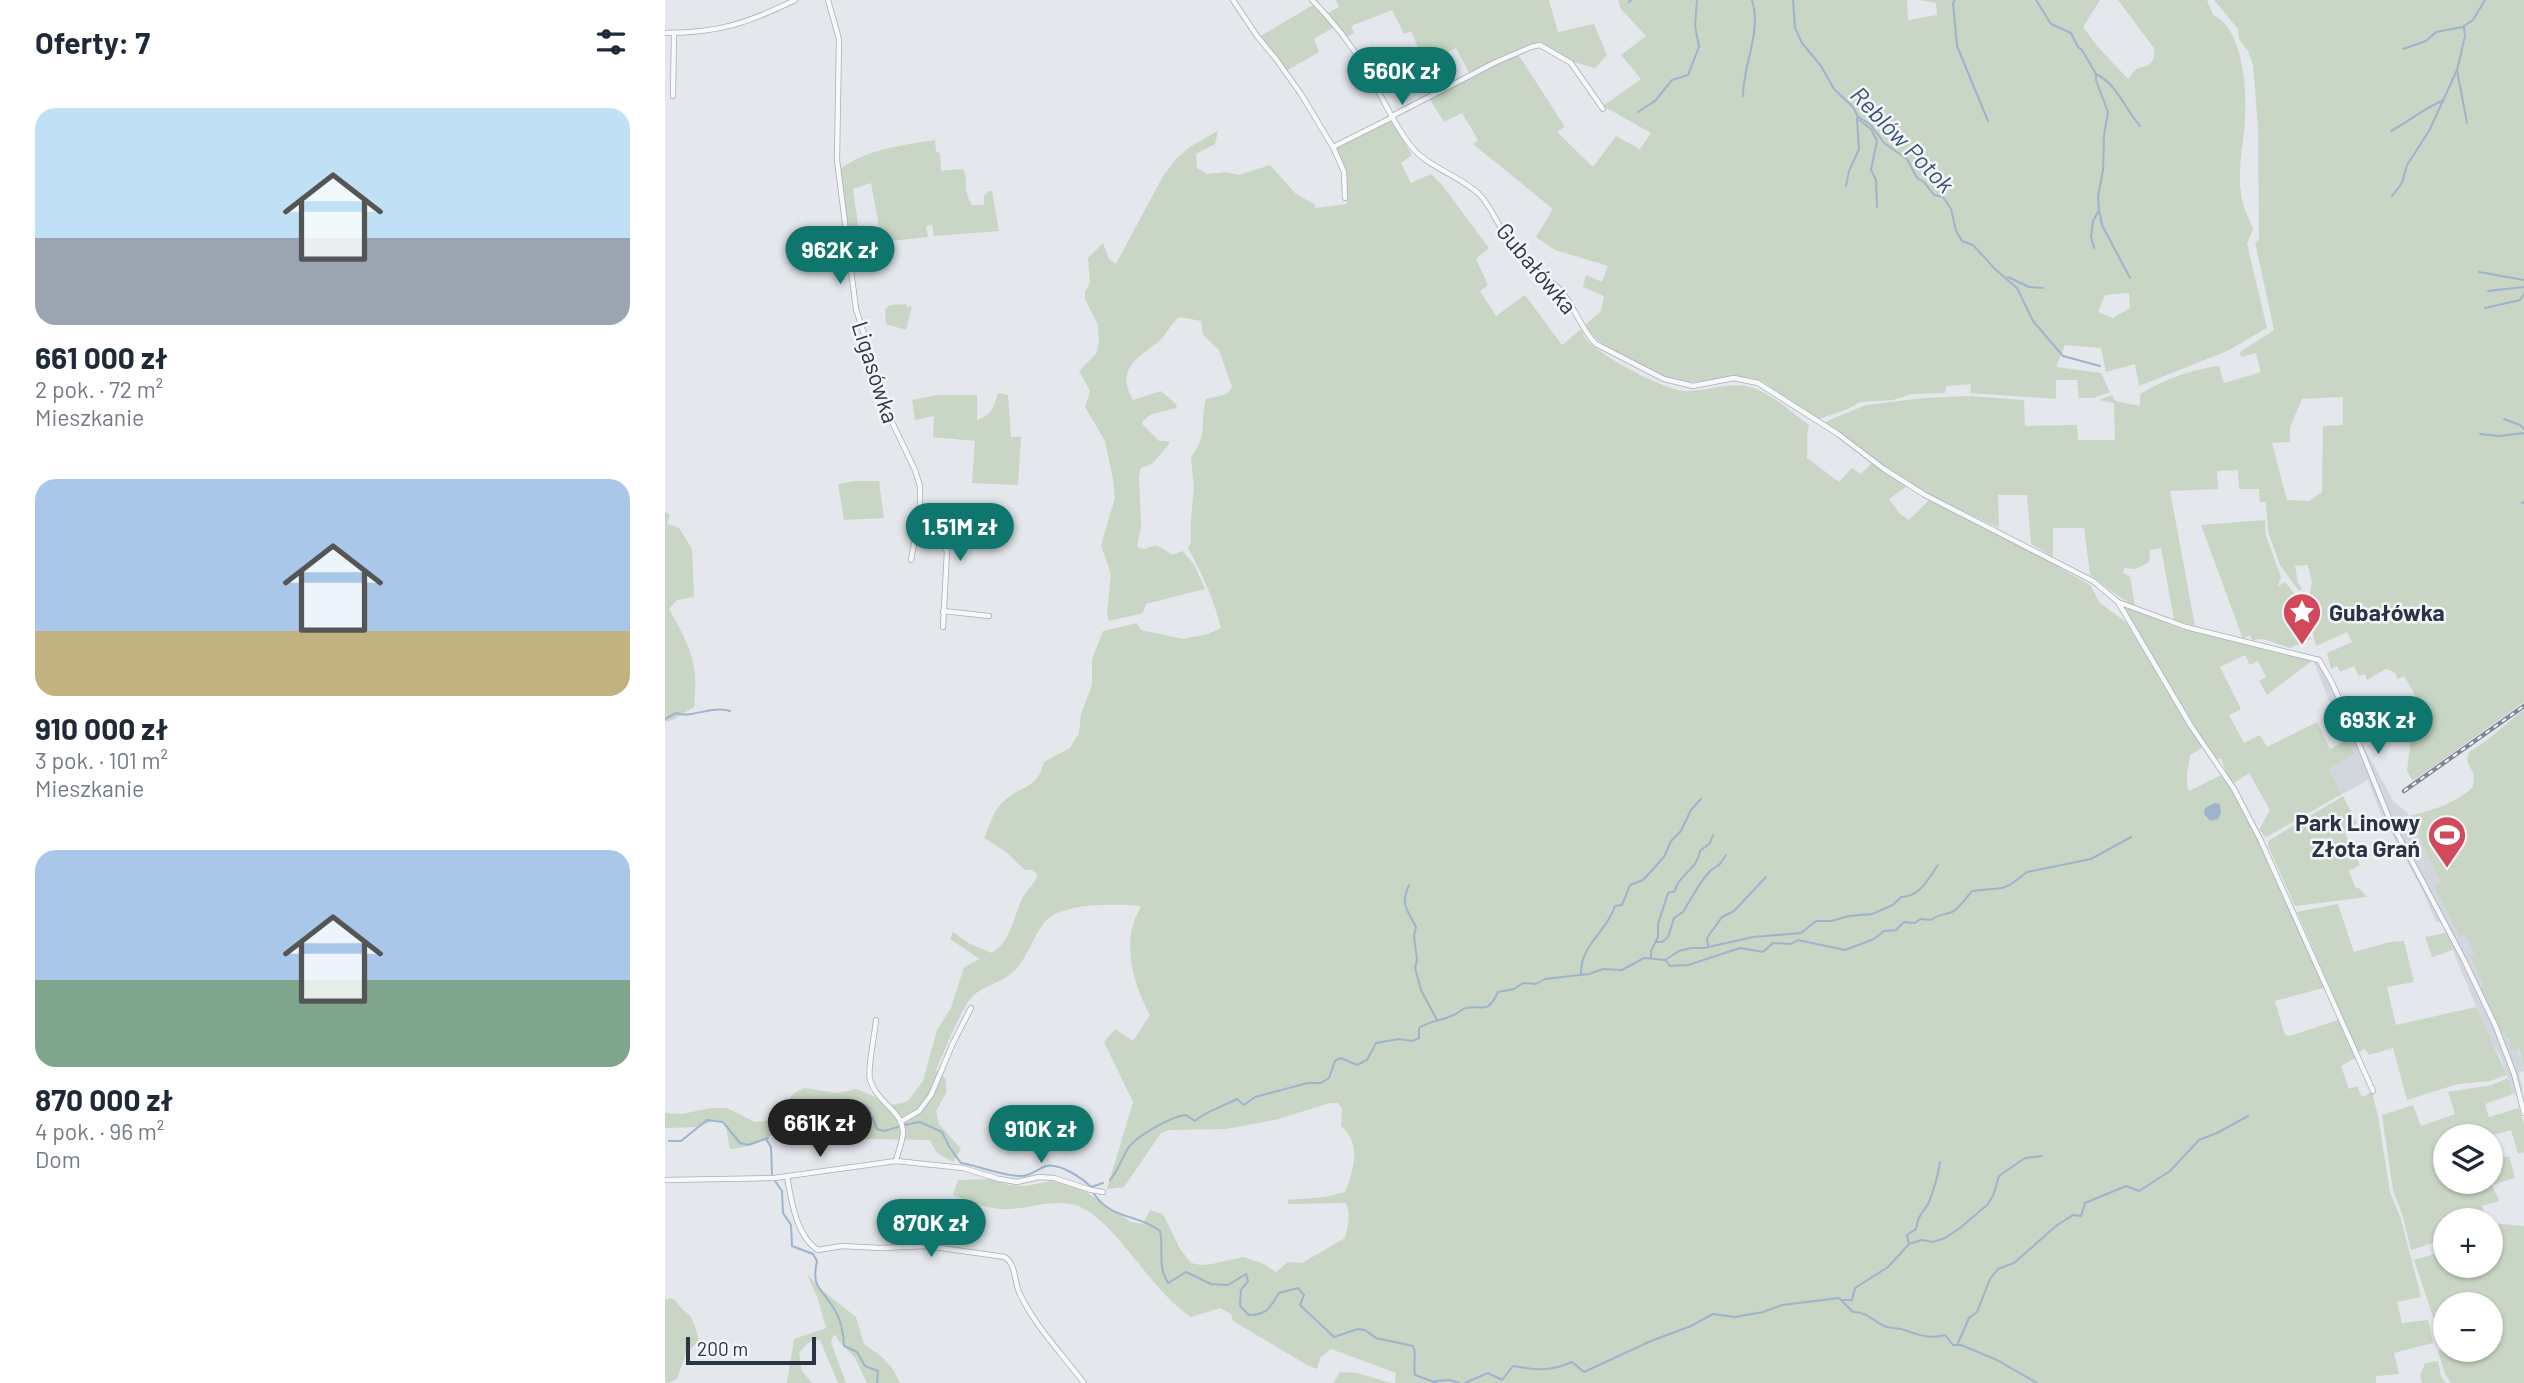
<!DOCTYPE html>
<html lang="pl">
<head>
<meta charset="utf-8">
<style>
	body { margin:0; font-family:Barlow,sans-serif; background:#f6f6f7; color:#1f2937; height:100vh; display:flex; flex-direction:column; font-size:26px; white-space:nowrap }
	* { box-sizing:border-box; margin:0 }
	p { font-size:23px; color:#747a83 }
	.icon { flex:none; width:38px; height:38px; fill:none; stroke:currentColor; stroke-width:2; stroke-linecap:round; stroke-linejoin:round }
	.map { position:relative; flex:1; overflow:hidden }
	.sheet { display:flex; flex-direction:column; background:#fff; width:665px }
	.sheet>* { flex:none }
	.tools { position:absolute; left:1768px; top:1124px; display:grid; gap:14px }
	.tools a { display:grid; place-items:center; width:70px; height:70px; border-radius:50%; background:#fff; box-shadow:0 2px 5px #0004; font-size:35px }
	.scale { position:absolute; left:21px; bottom:18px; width:130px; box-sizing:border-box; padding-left:7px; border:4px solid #2b3445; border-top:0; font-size:19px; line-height:24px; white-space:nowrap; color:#2b3445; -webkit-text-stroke:5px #f4f6f9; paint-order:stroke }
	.price { position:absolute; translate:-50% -60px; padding:0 16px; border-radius:24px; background:#0f766e; color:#fff; font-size:23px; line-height:46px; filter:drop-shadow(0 2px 4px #0008) }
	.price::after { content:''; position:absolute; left:50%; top:42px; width:21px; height:16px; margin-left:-10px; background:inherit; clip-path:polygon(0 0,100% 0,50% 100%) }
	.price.on { background:#222; color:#fff }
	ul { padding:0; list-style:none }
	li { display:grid; align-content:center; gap:14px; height:371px; padding:0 35px }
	li span { display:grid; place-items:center; height:217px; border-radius:21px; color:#555 }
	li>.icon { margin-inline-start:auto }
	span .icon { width:126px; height:126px; fill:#fffc; stroke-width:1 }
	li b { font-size:30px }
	h2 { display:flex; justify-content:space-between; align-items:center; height:84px; padding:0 35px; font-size:30px }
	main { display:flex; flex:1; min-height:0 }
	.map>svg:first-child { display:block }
</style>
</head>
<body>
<main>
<section class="sheet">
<h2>Oferty: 7<svg class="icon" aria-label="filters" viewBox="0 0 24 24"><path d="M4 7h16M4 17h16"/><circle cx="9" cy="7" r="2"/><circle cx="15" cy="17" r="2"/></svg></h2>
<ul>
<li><span style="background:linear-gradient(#bfe0f5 60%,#9aa5b1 0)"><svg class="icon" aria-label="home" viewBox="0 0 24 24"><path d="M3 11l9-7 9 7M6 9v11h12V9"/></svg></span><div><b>661 000 zł</b><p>2 pok. · 72 m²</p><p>Mieszkanie</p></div></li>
<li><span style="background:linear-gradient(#a9c7e8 70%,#c2b280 0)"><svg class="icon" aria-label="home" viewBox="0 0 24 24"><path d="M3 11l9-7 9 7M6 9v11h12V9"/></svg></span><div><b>910 000 zł</b><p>3 pok. · 101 m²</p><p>Mieszkanie</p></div></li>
<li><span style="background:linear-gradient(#a9c7e8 60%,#7fa58c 0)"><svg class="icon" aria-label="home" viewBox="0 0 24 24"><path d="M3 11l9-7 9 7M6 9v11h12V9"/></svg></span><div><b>870 000 zł</b><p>4 pok. · 96 m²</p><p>Dom</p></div></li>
</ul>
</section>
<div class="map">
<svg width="1859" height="1383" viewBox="0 0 1859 1383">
	<rect width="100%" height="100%" fill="#e4e7ec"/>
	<polygon fill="#d2d6de" points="1654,656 1672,687 1693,737 1729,802 1742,812 1776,883 1769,887 1795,937 1800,935 1809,954 1805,958 1819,986 1816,989 1836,1033 1839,1033 1846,1044 1853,1049 1859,1066 1859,1071 1854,1073 1858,1090 1848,1094 1836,1058 1823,1035 1776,922 1771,922 1757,889 1716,814 1703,780 1677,794 1664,769 1690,754 1682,740 1679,742 1677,738 1684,734 1670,705 1667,706 1663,698 1648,660"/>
	<g fill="#c9d6c5" fill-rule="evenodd">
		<polygon points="671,0 884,0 893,32 929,24 942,55 930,68 901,60 876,44 856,49 804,73 791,48 760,63 746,31 739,34 727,10 686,26 689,33 682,37 663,13 674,7"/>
		<path d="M953,0H1242L1243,20L1272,15L1271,3L1254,0H1435L1418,27L1433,47L1463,79L1471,69L1484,65L1489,58V48L1453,0H1542L1548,15C1578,28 1582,89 1580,118C1579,143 1572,168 1576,193C1577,205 1584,218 1588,229L1582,244L1602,328L1562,351L1474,386L1470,364L1441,372L1436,348L1400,345L1391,367L1436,373L1445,392L1428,398H1414L1412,380H1391V399L1305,393L1306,384L1281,386L1280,393L1247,394L1228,400L1195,402L1183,409L1154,419C1143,412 1132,406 1122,400C1112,393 1102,382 1090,379C1067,373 1044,383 1021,382C995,380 931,348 920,325L936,311L939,296L918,287L921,275L937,282L943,266L890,250L871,237L888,209L808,144L813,140L797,113L779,122L764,98L853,54L900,127L892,132L928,167L951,136L975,149L986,133L938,106L976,79L956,55L981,36L956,9ZM1464,293L1465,308L1448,318L1433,312L1440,295Z"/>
		<path d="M1549,0H1859V702L1748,781L1742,771L1745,746L1744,717L1750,719L1763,718L1764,713L1760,712L1739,676L1733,679L1729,672L1721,669L1702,680L1700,674L1694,676L1689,666L1675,672L1672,666L1666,669L1662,653L1687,642L1682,632L1651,646L1642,611L1647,582L1643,565L1630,566L1633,583L1637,589L1634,591L1615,565L1603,532L1601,502H1595L1594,489H1574L1573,470L1552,471L1553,489L1505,491L1530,626L1509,620L1496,548L1485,550L1484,562L1471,569L1459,568L1458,573L1465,577L1470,606L1456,598L1425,575L1419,528H1388V557L1366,544L1362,495H1333L1334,528L1263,495L1211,461L1160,422L1201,405L1259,398L1304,396L1359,400L1360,426L1412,425L1413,440H1450L1449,403L1434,400L1447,395L1450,401L1475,406V394C1498,380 1527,369 1554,366L1559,383L1596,372L1591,353L1576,357L1575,352L1609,330L1590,242L1594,240L1593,127L1588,65L1583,51L1574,39L1573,29ZM1678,397V425L1658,426L1657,492L1644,501L1622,500L1607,443L1625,442V427L1637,399Z"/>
		<polygon points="648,5 669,27 649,39 654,52 621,71 594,37"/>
		<path d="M724,116L747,155L736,163L746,183L766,174L777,185L824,248L811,259L823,285L815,291L831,316L860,295L897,345L916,329C917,331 919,336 920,338C933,355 999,390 1020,391C1042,392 1062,381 1085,387C1106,393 1126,412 1144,425C1141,436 1143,446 1142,458L1174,482L1187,468L1196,474L1207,463L1242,486L1224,499L1235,514L1244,520L1264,500L1353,544L1425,585L1435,603L1461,622L1538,747L1525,755C1524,767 1519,779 1524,791L1558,774L1595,842L1662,987L1610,1001L1620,1035L1625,1036L1676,1019L1692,1057L1676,1066L1684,1089L1692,1086L1697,1097L1707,1092L1713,1116L1725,1192L1736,1219L1756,1297L1732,1302L1737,1323L1763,1320L1768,1343L1729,1353L1734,1374L1711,1376V1383H730L731,1373L666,1349L655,1358L652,1369L642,1365L568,1321L566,1314L555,1308L526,1317C486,1292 448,1216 410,1205C385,1198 359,1211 334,1209C319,1208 302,1200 288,1195L293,1180L326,1179L344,1185L360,1186L387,1181L398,1183L414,1187L466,1222L478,1224L485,1210L498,1214L515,1249L526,1263L536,1265L547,1264L578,1257L597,1263L611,1272L623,1262L637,1263L680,1238C683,1225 686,1215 681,1203L624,1204L622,1200L661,1197L680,1192C689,1168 697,1145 676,1126L677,1109L673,1103H665L610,1120L561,1129L504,1130L496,1133L459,1187L442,1189L468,1102L439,1042L450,1029L468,1041L485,1015C470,988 459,953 469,921C471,916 474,911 476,906C450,904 396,902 379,923C368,937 363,956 351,969C339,983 319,984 306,998C295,1011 279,1053 271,1070L281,1079V1093L271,1111L274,1124L296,1149L288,1162L272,1153L265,1140L202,1139L196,1133L190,1113L146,1104C124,1126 96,1147 65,1149L60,1121L50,1120L34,1127L0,1128V1113L17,1114L46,1108H62L90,1122L100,1121L114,1111L129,1093L140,1088L172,1093L192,1089L228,1105L243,1101L258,1081L272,1030L286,1008L299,967L315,959L285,939L288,932L305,944L327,953C346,941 348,918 357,899C361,890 369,885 373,875L367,870H360L341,852L319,838C325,825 329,808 341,799C358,785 372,789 379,762L405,748L414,733L416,714L427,685V659L438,631L472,623L476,630L518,639L543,634L556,628C549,599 537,574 523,548L526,542V519L529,488L526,457C544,433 534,424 541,399L562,394L567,387L554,350L538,335L536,321L515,317C505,323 502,335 493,342C472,359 450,369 468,400L496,391L512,405L511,408L485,415L477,422L478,425L494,441H504V444L487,464L476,468L474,477L476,526L472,547L479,549L491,545L508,555L518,551L530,566L540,589L481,604L478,613L444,621L442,613L446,574L436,545L450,498L448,479L440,441L420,407L425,391L414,371L431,354L434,343L433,325L420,299V292L425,282L423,258L438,243L444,259L451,264L498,176L512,158L526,146L553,131L550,144L531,154L532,168L543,174L561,172L574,175L605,165L631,194L649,204L650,208L682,204L680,172L668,144Z"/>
		<path d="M270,140L271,151L275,154L276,171L298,169C304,182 297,189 307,205H319V196L324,191H327L334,231L269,236L267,225L261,226L263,237L217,242L206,183L188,189L196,246L185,247L174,170C201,149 238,145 270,140Z"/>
		<polygon points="241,304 242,307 247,306 241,330 221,324 220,309 225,305"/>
		<path d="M333,393L343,395L346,437H356L353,485L307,483L310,441L268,437L269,416L250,420L247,400L272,395H312V420C328,414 328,408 333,393Z"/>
		<polygon points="190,481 214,481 219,518 179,520 173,484"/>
		<path d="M0,512L5,515L2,524L14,528L27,549L29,597L12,600L4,609C25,646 34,663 29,707L7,720L0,722Z"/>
		<polygon points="1600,520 1601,536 1616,577 1613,586 1620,582 1636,601 1646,639 1625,648 1598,639 1587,640 1585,635 1578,639 1536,525"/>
		<polygon points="1457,605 1518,630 1546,634 1608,652 1648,660 1602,695 1594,681 1601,677 1593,661 1585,665 1580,655 1555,667 1576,709 1564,715 1579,743 1595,735 1602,747 1652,722 1665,749 1682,740 1690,754 1664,769 1677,794 1605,835 1600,837 1594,829 1605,810 1584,773 1568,784 1562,775 1556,758 1551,760 1542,747"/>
		<path d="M1859,710V1066L1854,1049L1846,1051L1844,1038L1841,1039L1839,1033L1836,1034L1815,989L1819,986L1805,957L1809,954L1800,935L1795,937L1769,887L1776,883L1744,816C1768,810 1790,804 1808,787L1809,775L1802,761L1804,752C1825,740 1840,724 1859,710Z"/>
		<polygon points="1678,796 1692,823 1679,831 1695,865 1684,871 1690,887 1695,889 1702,897 1630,906 1603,846 1603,841"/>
		<polygon points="1673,904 1689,952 1725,942 1739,941 1749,982 1722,987 1731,1025 1811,1007 1842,1075 1825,1081 1793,1084 1742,1100 1728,1048 1704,1055 1700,1049 1693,1052 1632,912"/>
		<polygon points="1781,933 1788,950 1767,957 1760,937"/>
		<polygon points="1843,1078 1848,1094 1820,1104 1824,1117 1854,1108 1859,1124 1859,1152 1853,1154 1846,1130 1825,1136 1780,1136 1780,1181 1825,1181 1825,1143 1831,1160 1844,1156 1850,1178 1827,1185 1834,1201 1817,1206 1822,1220 1780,1220 1780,1245 1778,1240 1746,1250 1738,1217 1728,1190 1717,1115 1748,1105 1756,1126 1790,1114 1783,1092 1827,1085"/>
		<polygon points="1825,1223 1859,1226 1859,1383 1786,1383 1780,1374 1773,1351 1825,1349 1825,1304 1780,1304 1780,1330 1773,1331 1749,1260 1780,1251 1780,1265 1825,1265"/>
		<path d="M142,1274L158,1291L191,1317L199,1344L217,1357L227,1368L235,1383H202L190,1358L174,1341L171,1335L168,1336L166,1342L181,1383H173L155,1340C145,1339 140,1345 134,1353L137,1371L147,1383H122L129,1339L161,1328L153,1299Z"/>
		<path d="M5,1298L10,1300C14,1306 16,1308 22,1313C30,1319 31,1332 34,1341L21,1353L12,1379L3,1383L0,1382V1300Z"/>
		<polygon points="1773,1361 1776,1376 1781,1383 1757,1383 1755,1376 1760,1363"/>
		<polygon points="675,1372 692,1373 726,1383 668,1383"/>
	</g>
	<polygon fill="#9fb4cc" points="1550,803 1555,804 1556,813 1553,819 1545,821 1539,814 1540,808"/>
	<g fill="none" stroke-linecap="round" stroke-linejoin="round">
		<g stroke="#9fb4cc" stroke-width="2">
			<polyline points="1128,0 1130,28 1137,43 1156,66 1169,89 1188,107 1193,117 1205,124 1219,143 1242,159 1252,178 1259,182 1269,195 1278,197 1286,209 1291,231 1297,241 1308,245 1330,269 1352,288 1368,321 1398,356 1435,366"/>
			<polyline points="1290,0 1288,3 1292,46 1323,121"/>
			<polyline points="1371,0 1386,24 1406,33 1413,47 1417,50 1431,74 1431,80 1443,112 1439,135 1438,170 1433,197 1434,210 1428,221 1426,237 1429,248"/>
			<polyline points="964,2 966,0"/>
			<polyline points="1738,49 1761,41 1771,32 1798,27"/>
			<path d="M1431,74C1452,84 1460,109 1475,126"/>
			<path d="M1078,96C1078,65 1097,31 1087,0"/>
			<polyline points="973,112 990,101 1007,80 1023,75 1034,47 1030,25 1032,0"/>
			<polyline points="1194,120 1206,129 1212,141 1206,170 1211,180 1212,207"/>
			<polyline points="1802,123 1792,70 1800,36 1799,26 1808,20 1820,0"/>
			<path d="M1726,131C1745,121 1759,108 1779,100"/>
			<polyline points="1181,186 1184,171 1194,149 1192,118"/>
			<polyline points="1727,196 1737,183 1742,165 1764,131 1792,70"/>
			<polyline points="1434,210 1437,225 1465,278"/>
			<polyline points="1814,272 1859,280"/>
			<polyline points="1343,277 1364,287 1378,288"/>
			<polyline points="1823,291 1859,287"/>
			<polyline points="1820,308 1855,300 1859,294"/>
			<polyline points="1839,419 1855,425 1859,429"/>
			<polyline points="1815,434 1834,436 1859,433"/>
			<polyline points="1857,503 1859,502"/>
			<path d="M0,719L11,713C26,719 46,705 65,711"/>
			<path d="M744,885C735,905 742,909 751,927L749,936L752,960L750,968L756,990L772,1020"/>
			<polyline points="990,942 997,942 1003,937 1009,918 1018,912 1036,882 1045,871 1055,864 1061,855"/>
			<polyline points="1043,945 1042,938 1057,917 1069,911 1101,877"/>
			<path d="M986,957V951L993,937V924L1003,893L1010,891C1013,875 1033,869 1035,851L1045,843L1048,835"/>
			<path d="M1001,961L1005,966L1023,965L1075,948L1098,952L1108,943L1126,944L1133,940L1180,950L1209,939L1219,931L1231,930L1239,922L1250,923L1255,919L1266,920C1274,914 1279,915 1287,912C1295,908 1301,898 1307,891L1337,888L1345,885L1362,872L1426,859L1466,837"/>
			<path d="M916,974C915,945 942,932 950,906L957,905L965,885L978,880L989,868L999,857L1006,841L1016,831L1026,810L1036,799"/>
			<path d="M239,1125L255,1122L277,1132L285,1148L296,1163C314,1166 338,1176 356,1176C366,1176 372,1169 381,1166C395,1163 417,1178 426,1187L438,1183"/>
			<polyline points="108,1134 127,1123 161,1118 196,1103 203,1107 212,1129 219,1131 233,1127"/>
			<polyline points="101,1139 106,1147 107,1174"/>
			<polyline points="4,1141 16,1141 42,1120 58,1122 75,1143 83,1145 103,1138"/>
			<path d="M445,1180C453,1171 457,1157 464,1147C473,1135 507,1116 521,1115L530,1121C543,1110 557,1107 572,1099L579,1105L590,1097L643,1083H656L664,1078L670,1061L676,1058L692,1065L702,1060L711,1043L734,1039L747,1041L754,1038V1028C766,1020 778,1021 791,1014C794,1012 797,1009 801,1008C817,1004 822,1016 833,992L849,989L858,983L871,984L880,979L924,974L938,969L957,970L979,958L1000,960L1014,951L1026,948H1039L1088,937L1136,933L1151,921H1166L1184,916L1207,914L1228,905L1236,897C1255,897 1263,879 1273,865"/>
			<path d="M110,1181L117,1191L118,1213L126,1225L127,1246L148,1254L152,1261C146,1288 156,1287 168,1307C175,1317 179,1334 179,1346L192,1352L200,1366L213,1371L212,1383"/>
			<path d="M429,1194C448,1221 472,1213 495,1231C499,1251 492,1265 503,1283L521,1272L546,1284L563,1285L581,1274L583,1281L576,1290L575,1306L584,1315C603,1315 605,1307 614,1293L633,1288L639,1295L635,1305L669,1337L693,1329L700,1330L711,1338L748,1346C752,1354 748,1365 750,1375L772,1383"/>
			<path d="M1244,1244L1242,1235L1251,1229C1253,1214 1258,1214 1264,1202C1269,1189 1273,1176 1275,1162"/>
			<polyline points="1176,1300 1187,1300 1190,1288 1223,1267 1244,1244 1257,1240 1268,1242 1280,1238 1295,1228 1322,1205 1328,1196 1334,1176 1360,1158 1377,1156"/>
			<polyline points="1293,1343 1304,1318 1312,1312 1325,1279 1333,1269 1349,1263 1391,1226 1408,1215 1416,1216 1420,1203 1461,1186 1474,1191 1505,1171 1534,1140 1552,1133 1583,1116"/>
			<polyline points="771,1381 785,1380 794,1383"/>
			<path d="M800,1383L823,1373L837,1380L848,1366C872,1370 884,1372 907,1362L919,1372L986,1341L1026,1326L1048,1314L1070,1317L1098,1312L1117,1305L1174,1298L1188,1312C1202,1312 1207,1320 1219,1326C1224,1328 1230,1328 1236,1329C1253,1334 1262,1340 1280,1335L1288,1345H1296L1332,1360L1372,1383"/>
		</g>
		<g stroke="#a9aeb7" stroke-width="6">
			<g id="minor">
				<polyline points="163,0 174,39 172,160 191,309 227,422 250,470 255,486 255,512 246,560"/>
				<polyline points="568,0 592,36 611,59 636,94 669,149 679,172 680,198"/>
				<path d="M647,0C668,21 687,46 702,71C717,96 728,123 745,145C763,168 794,175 814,194C827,207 832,225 843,239C853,251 864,263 876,274C882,280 891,284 896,291C910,307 916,329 931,344L999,379L1028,386L1069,378L1093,383L1173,434L1219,469L1260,495L1428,581L1453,602L1521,627L1654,660L1665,679L1683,717L1724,818L1799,960L1831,1027L1849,1074L1859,1113"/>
				<path d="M0,33C54,33 83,23 130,0"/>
				<polyline points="8,96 9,33"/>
				<polyline points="727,116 831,62 866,47 875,45 906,63 938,109"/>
				<polyline points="668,147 728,117"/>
				<polyline points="251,532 278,545 282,551 278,627"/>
				<polyline points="1453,602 1526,726 1569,789 1596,841 1708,1091"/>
				<polyline points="278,611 324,616"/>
				<path d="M211,1020C210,1035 202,1068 205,1080C212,1103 239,1111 238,1134C237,1143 233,1152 231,1161"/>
				<polyline points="235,1122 254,1111 266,1095 288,1043 306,1008"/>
				<path d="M122,1176C126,1199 131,1236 153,1250L177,1246L215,1248L262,1246L340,1257C351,1265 349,1280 354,1292C369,1325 397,1354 419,1383"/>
				<polyline points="0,1180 109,1178 231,1161 298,1168 334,1179 352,1182 374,1177 389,1178 426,1190 438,1192"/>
			</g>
		</g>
		<use href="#minor" stroke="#f7f8fa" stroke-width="4.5"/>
		<g stroke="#7d8696" stroke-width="4.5">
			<polyline id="rail" points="1739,791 1859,706"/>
		</g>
		<use href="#rail" stroke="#f4f6f9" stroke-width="2" stroke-dasharray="5" stroke-linecap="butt"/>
	</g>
	<defs>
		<g id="sight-pin" transform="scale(2.0125)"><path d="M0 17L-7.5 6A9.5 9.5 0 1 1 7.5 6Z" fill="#d1495b" stroke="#f4f6f9"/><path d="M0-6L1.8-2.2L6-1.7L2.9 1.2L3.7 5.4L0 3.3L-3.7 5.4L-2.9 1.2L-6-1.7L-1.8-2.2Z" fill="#fff"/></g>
		<g id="stadium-pin" transform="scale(2.0125)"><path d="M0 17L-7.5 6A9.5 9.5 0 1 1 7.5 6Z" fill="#d1495b" stroke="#f4f6f9"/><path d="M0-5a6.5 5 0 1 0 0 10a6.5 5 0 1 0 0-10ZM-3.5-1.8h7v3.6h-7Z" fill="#fff"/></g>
	</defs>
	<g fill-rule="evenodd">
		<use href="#sight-pin" x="1637" y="612"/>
		<use href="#stadium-pin" x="1782" y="835"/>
	</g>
	<g text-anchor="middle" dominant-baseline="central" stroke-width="5" stroke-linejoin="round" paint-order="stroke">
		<g font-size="23" fill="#2b3445" stroke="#f4f6f9">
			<text transform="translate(872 268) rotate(50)">Gubałówka</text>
			<text transform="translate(211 372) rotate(72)">Ligasówka</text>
		</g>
		<g font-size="23" font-weight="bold" fill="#2b3445" stroke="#f4f6f9" text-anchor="start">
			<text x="1664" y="612">Gubałówka</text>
			<text x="1755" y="822" text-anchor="end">Park Linowy<tspan x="1755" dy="26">Złota Grań</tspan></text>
		</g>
		<g font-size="24" font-style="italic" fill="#34527a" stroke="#f4f6f9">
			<text transform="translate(1238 139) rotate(46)">Reblów Potok</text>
		</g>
	</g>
</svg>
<div class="tools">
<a><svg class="icon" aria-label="layers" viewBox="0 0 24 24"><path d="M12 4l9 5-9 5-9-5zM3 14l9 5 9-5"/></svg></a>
<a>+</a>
<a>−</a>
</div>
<div class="scale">200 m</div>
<b class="price" style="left:737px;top:107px">560K zł</b>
<b class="price" style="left:175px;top:286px">962K zł</b>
<b class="price" style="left:295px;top:563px">1.51M zł</b>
<b class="price" style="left:1713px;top:756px">693K zł</b>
<b class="price on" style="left:155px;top:1159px">661K zł</b>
<b class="price" style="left:376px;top:1165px">910K zł</b>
<b class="price" style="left:266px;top:1259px">870K zł</b>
</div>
</main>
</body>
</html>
